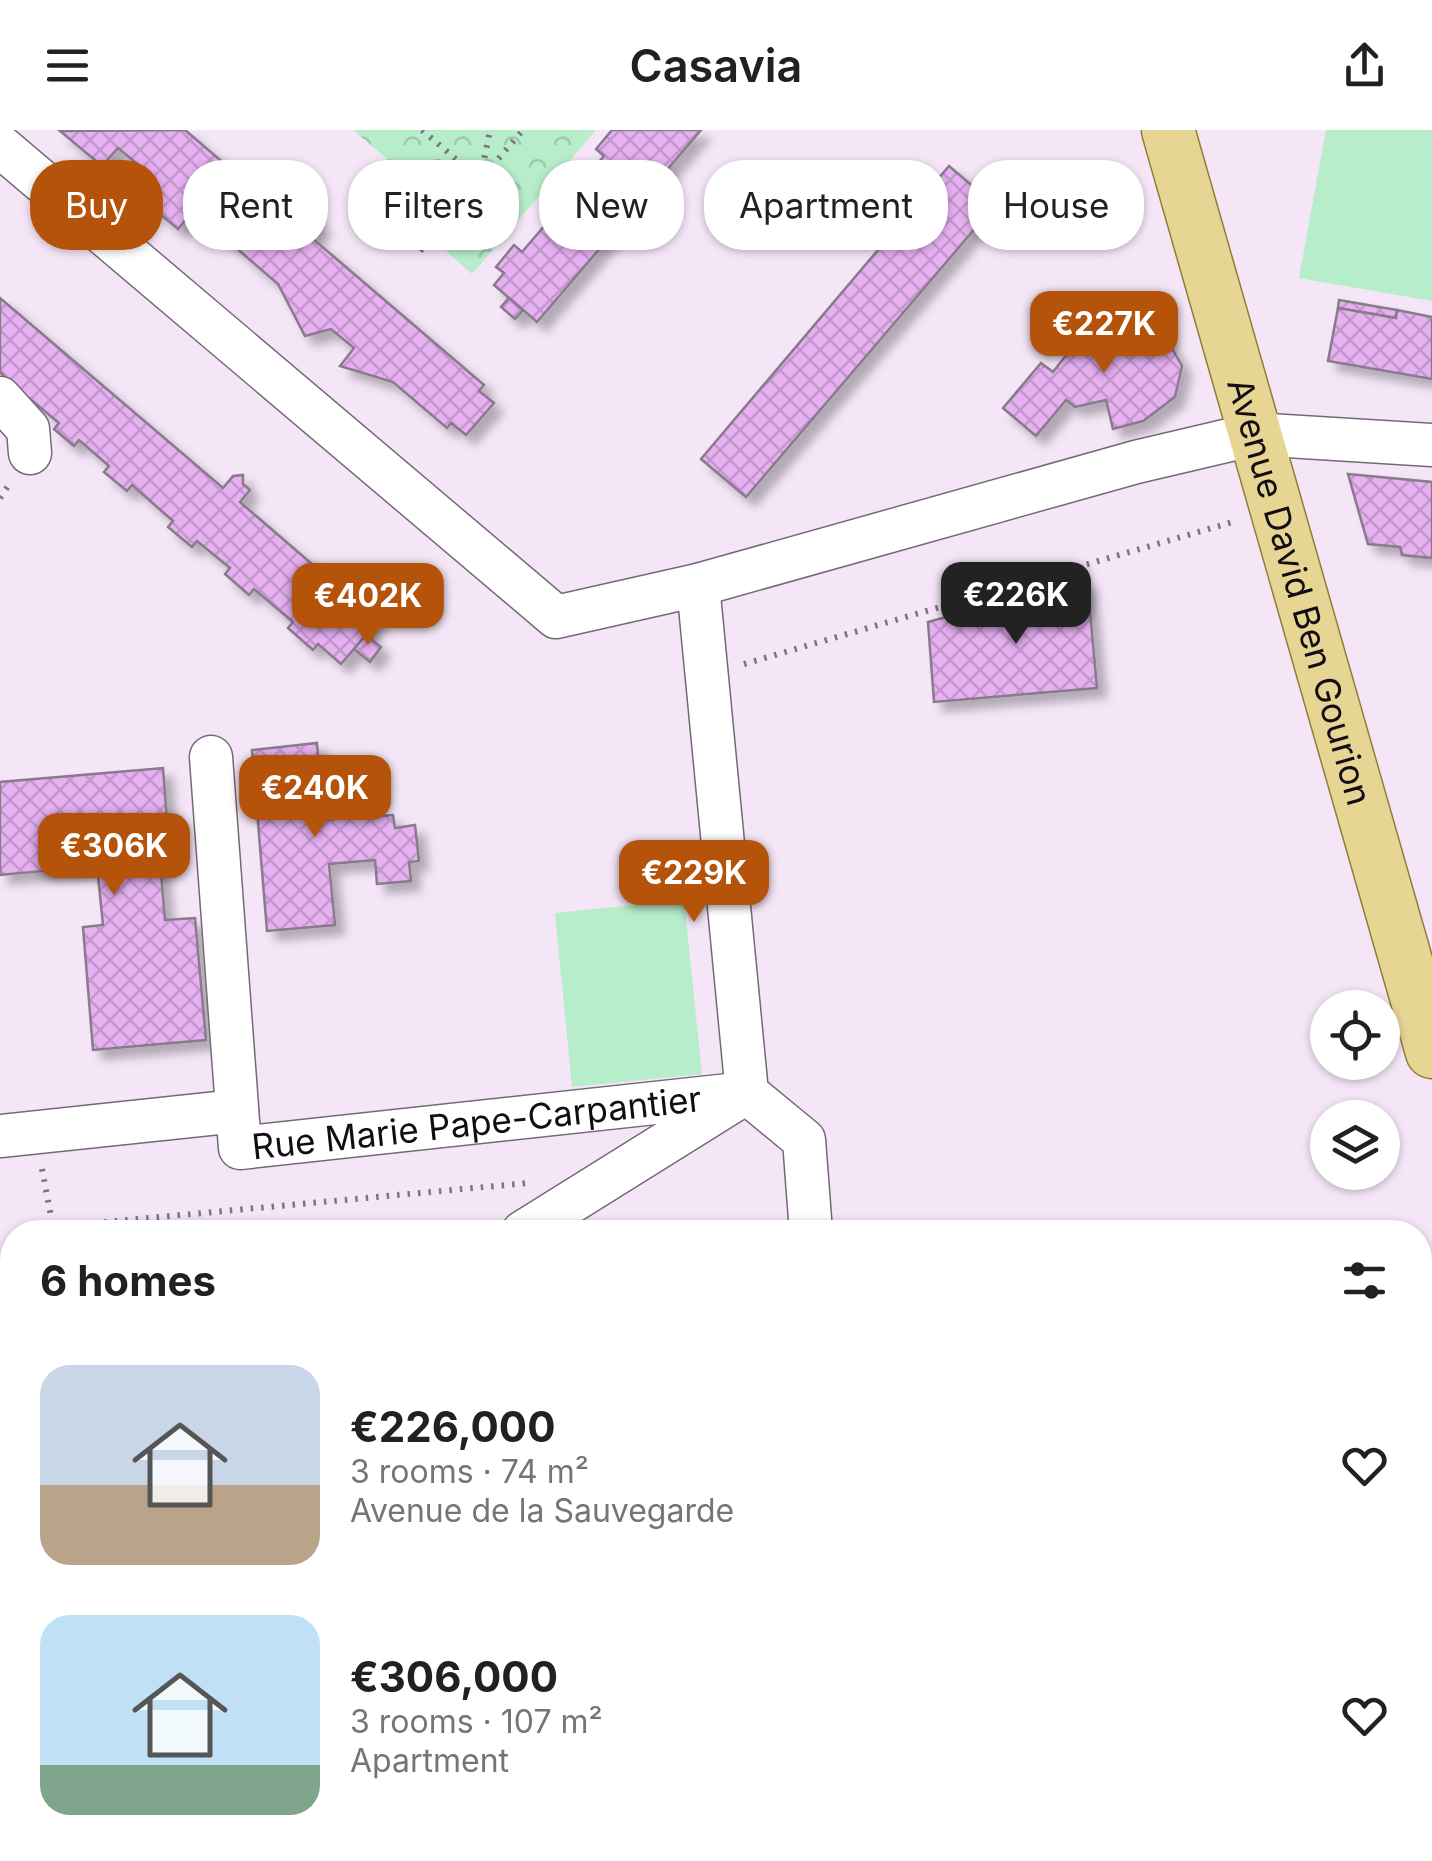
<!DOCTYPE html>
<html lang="en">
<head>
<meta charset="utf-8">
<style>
	body { margin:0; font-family:Inter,sans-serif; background:#f2f2f2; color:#202124; height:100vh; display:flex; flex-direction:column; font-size:38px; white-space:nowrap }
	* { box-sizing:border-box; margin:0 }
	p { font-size:32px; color:#757577 }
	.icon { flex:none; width:55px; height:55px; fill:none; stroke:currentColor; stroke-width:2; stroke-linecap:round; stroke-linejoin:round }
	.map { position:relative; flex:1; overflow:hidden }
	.sheet { position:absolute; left:0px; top:1090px; width:1432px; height:642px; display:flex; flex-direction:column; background:#fff; border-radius:40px 40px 0 0; box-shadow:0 2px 8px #0004 }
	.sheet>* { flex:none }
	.guide { position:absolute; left:30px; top:30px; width:1372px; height:90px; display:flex; gap:20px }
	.buttons { position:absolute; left:1310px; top:860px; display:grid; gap:20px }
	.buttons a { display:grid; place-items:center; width:90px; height:90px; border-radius:50%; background:#fff; box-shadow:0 2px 8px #0004; font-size:50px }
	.price { position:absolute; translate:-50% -85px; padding:0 22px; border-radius:20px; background:#b45309; color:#fff; font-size:32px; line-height:65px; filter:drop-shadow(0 2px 5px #0008) }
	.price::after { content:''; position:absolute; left:50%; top:60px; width:30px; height:22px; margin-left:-15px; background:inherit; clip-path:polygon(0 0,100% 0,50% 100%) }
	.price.active { background:#222; color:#fff }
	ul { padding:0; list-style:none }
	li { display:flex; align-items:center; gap:30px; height:250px; padding:0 40px }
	li span { display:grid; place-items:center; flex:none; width:280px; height:200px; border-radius:30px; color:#555 }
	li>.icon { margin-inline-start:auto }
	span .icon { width:120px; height:120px; fill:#fffc; stroke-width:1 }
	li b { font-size:42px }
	h2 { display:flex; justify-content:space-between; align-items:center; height:120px; padding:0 40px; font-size:42px }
	.pill { padding:0 35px; border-radius:40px; background:#fff; box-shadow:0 2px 8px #0004; font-size:35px; line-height:90px }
	.pill.active { background:#b45309; color:#fff }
	header { display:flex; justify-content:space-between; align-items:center; height:130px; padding:0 40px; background:#fff; font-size:45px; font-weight:600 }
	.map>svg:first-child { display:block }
</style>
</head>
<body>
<header><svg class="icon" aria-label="menu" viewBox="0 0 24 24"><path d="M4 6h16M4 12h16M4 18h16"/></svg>Casavia<svg class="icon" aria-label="share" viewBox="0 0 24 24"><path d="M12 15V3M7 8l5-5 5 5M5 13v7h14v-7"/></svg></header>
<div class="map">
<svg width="1432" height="1731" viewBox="0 0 1432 1731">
	<defs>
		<pattern id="park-crowns" width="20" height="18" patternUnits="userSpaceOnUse" patternTransform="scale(2.5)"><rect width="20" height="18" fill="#b7edca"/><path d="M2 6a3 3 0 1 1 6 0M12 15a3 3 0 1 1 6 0" fill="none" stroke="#9ccaac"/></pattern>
		<pattern id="building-cross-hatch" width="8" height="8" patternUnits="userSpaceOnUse" patternTransform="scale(2.5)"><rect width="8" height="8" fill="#e6b0f1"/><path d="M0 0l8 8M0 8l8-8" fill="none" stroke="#c496ce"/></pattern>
		<filter id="shadow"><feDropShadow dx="9" dy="9" stdDeviation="5" flood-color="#0004"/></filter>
	</defs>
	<rect width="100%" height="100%" fill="#f4e6f7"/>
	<g fill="#b7edca">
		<polygon points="1326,0 1432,0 1432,171 1299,148"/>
		<polygon points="684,770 702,944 572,957 555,783"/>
		<polygon points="1420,1345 1432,1352 1432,1454 1420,1459"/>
	</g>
	<polygon fill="url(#park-crowns)" points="353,0 596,0 472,144 434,110 454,86"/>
	<g fill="url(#building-cross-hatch)" stroke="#887b8b" stroke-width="2.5" filter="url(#shadow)">
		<polygon points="185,0 295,94 305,81 315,81 314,89 322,96 312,108 484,255 479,261 494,273 466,305 451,293 447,298 393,252 340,236 354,218 331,199 305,206 278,154 193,81 178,99 125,55 141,37 118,18 102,36 60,1"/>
		<polygon points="612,0 701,0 537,192 494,155 504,143 496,137 514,115 522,122 557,81 549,75 569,51 577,58 604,26 596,19"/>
		<polygon points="949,36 995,75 746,367 701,329"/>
		<polygon points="0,168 223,358 233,346 243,345 243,354 250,360 240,372 378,491 341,534 318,514 313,520 288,498 293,492 254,459 249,465 225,444 230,438 197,411 192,417 168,397 173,391 132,355 127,361 104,342 109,336 79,310 74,316 54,299 59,293 29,268 24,274 0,252 5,247 0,242"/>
		<polygon points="509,168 523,180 515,189 501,177"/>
		<polygon points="1339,170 1397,180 1396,188 1338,178"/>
		<polygon points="1338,178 1396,188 1397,180 1432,187 1432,249 1328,231"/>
		<polygon points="1101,180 1124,200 1139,182 1162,201 1182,236 1175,267 1143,291 1113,299 1106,270 1075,277 1066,270 1036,306 1003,278 1041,233 1053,242"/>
		<polygon points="1348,344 1432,352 1432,428 1402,425 1400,417 1368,414"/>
		<polygon points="1087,449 1097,558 934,572 928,492"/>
		<polygon points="366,505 381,517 370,532 354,519"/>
		<polygon points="317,613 324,690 393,685 395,698 415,695 419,731 409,732 411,751 377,754 375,730 329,734 335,795 267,801 252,620"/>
		<polygon points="163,638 170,731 160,731 165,790 195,788 206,910 93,920 83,797 103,795 97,736 0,745 0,652"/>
		<polygon points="12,1184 12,1241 0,1242 0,1185"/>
		<polygon points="0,1589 12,1602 12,1630 0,1642"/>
		<polygon points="12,1705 12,1720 90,1720 84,1731 0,1731 0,1718"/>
		<polygon points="1082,1720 1120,1720 1086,1731"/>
		<polygon points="1318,1720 1416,1720 1417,1731 1319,1731"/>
	</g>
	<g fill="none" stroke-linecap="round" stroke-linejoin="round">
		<g stroke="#756978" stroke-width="45">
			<g id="minor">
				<polyline points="0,16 556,487 698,455 1136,332 1255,304 1432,315"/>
				<polyline points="0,268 28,299 30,323"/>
				<polyline points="698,455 747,963 804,1010 811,1102"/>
				<path id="s1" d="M211,627L240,1018L747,963"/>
				<polyline points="0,1006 237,981"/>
				<polyline points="523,1102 733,971"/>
				<polyline points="0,1365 12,1370"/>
				<polyline points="1420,1488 1432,1483"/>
				<polyline points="0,1526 12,1539"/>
				<polyline points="167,1720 171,1731"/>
				<polyline points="216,1731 306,1731"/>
				<polyline points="513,1731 610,1729 658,1720"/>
			</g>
		</g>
		<g stroke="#927d38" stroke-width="55">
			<g id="major">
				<path id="s2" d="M1168,0L1432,922"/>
			</g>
		</g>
		<g stroke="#7d747f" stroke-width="6" stroke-dasharray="2.5 8" stroke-linecap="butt">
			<polyline points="422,0 480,50 523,0"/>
			<polyline points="420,121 480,50 490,0"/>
			<polyline points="0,368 10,353"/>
			<polyline points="744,534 1236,391"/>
			<polyline points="42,1039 54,1102"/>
			<polyline points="54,1102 62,1096 528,1053"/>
			<polyline points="0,1155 12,1145"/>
			<polyline points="0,1450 12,1452"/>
			<polyline points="119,1731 122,1720"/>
		</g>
		<use href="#minor" stroke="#fff" stroke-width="42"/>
		<use href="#major" stroke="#e7d594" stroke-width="52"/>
	</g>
	<g text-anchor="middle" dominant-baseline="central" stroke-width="10" stroke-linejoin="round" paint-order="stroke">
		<g font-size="35" fill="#110d12" stroke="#f4e6f7">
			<text stroke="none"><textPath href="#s2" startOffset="480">Avenue David Ben Gourion</textPath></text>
			<text stroke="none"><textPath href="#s1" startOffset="630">Rue Marie Pape-Carpantier</textPath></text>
		</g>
	</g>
</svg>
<div class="buttons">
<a><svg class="icon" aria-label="locate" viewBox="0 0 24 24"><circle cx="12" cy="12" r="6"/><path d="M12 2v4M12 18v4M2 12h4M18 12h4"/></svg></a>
<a><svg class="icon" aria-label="layers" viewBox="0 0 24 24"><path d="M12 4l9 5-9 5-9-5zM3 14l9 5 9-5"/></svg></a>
</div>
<b class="price" style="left:1104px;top:246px">€227K</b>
<b class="price active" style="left:1016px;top:517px">€226K</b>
<b class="price" style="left:368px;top:518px">€402K</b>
<b class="price" style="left:315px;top:710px">€240K</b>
<b class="price" style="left:114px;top:768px">€306K</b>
<b class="price" style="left:694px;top:795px">€229K</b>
<div class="guide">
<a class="pill active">Buy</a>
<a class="pill">Rent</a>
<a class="pill">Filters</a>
<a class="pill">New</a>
<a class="pill">Apartment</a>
<a class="pill">House</a>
</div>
<section class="sheet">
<h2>6 homes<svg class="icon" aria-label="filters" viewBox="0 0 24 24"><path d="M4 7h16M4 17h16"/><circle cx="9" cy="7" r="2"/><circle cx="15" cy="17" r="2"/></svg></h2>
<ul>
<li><span style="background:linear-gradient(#c9d6e8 60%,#b9a48a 0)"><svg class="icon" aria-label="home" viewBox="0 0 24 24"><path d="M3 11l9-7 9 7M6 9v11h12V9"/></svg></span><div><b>€226,000</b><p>3 rooms · 74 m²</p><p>Avenue de la Sauvegarde</p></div><svg class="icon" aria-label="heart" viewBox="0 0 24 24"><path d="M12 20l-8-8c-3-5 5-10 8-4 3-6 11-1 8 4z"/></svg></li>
<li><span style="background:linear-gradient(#bfe0f5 75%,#7fa58c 0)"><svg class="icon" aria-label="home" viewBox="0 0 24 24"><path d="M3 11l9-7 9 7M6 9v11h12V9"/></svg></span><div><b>€306,000</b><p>3 rooms · 107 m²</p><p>Apartment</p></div><svg class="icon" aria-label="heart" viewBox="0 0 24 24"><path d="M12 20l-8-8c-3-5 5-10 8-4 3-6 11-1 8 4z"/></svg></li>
</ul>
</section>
</div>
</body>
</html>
